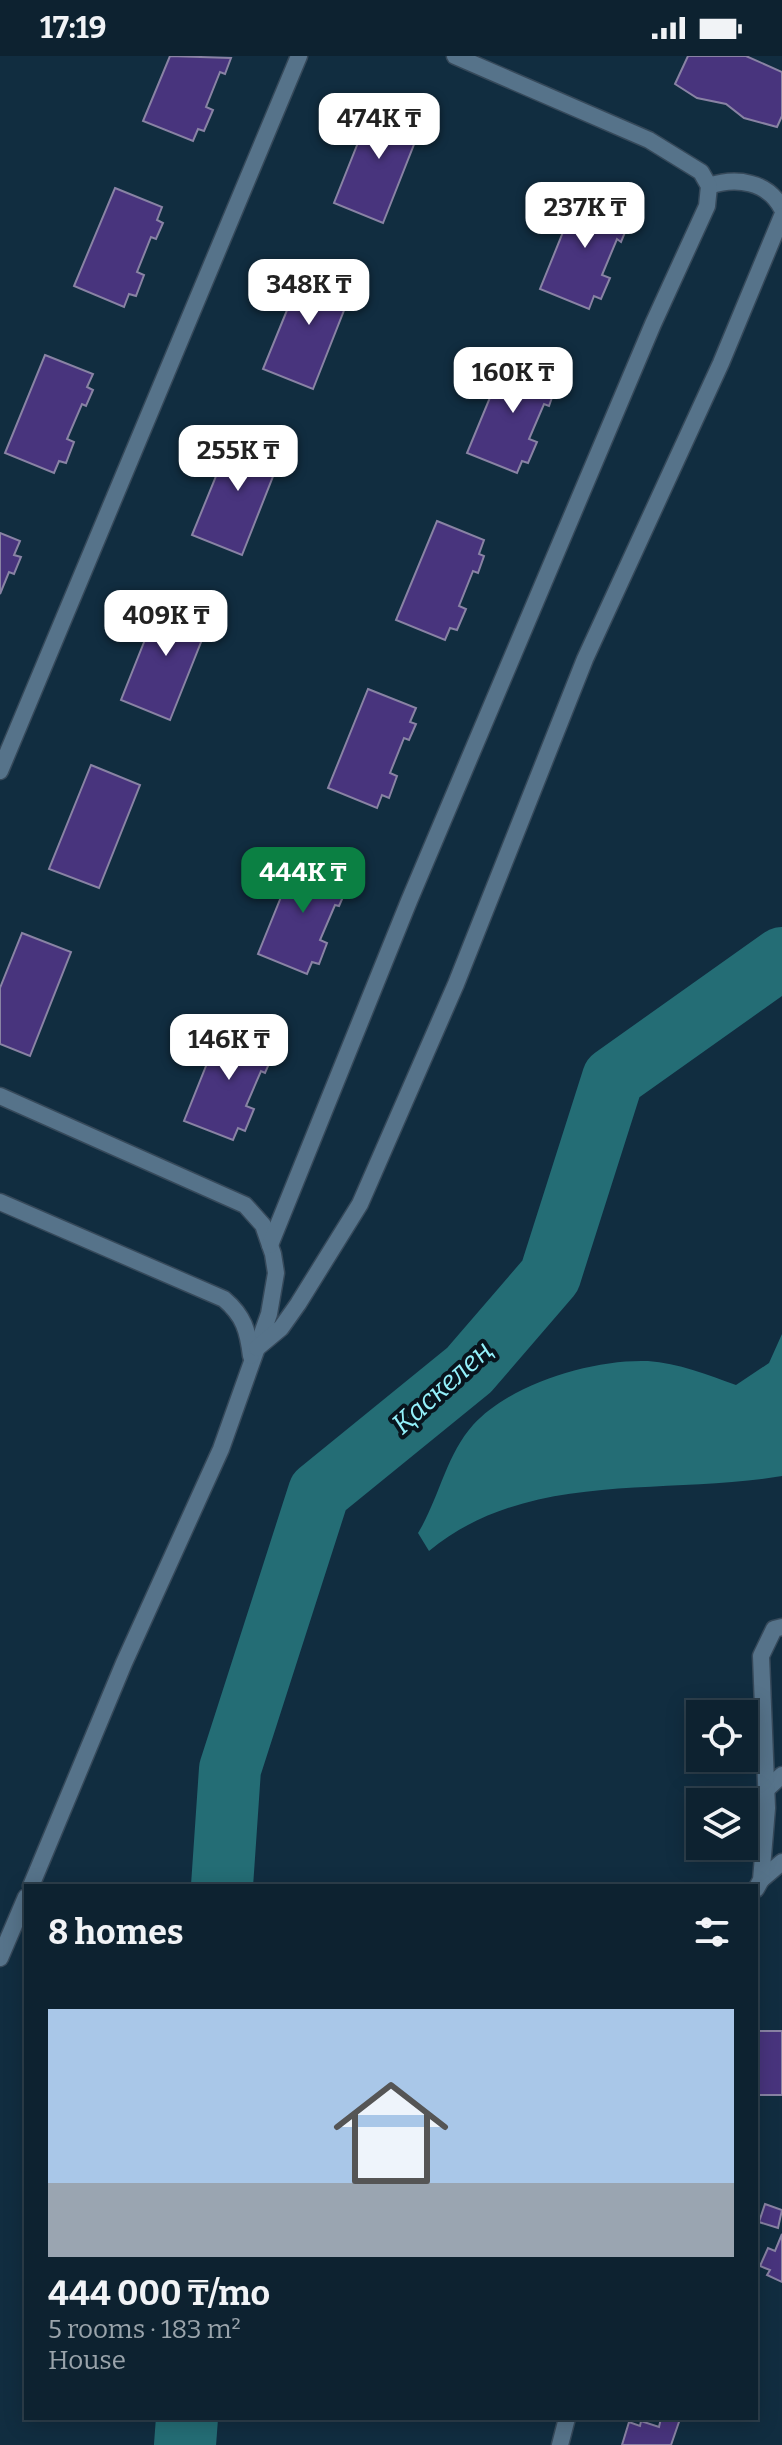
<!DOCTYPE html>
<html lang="en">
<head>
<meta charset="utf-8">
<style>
	body { margin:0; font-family:Bitter,serif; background:#1b2f3c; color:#f1f3f6; height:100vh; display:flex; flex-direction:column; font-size:30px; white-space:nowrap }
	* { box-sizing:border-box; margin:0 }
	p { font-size:26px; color:#9aa4ab }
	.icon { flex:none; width:44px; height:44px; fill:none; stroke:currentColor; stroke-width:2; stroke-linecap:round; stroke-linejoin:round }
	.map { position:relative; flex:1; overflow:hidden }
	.panel { position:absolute; left:24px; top:1828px; width:734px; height:536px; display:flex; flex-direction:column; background:#0d2230; border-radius:0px; box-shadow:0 4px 20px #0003,0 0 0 2px #2d3f4c }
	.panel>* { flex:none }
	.tools { position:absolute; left:686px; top:1644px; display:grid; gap:16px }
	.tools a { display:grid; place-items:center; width:72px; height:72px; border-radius:0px; background:#0d2230; box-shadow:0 4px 20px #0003,0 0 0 2px #2d3f4c; font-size:40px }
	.price { position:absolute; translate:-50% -68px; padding:0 18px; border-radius:16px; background:#fff; color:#222; font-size:26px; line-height:52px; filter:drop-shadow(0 2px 4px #0008) }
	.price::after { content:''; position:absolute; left:50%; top:48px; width:24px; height:18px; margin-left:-12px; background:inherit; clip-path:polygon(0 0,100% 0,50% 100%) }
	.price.current { background:#0b8043; color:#fff }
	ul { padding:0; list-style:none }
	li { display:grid; align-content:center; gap:16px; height:424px; padding:0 24px }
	li span { display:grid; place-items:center; height:248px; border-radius:0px; color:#555 }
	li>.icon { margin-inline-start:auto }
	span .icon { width:144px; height:144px; fill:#fffc; stroke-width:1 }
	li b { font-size:34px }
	h2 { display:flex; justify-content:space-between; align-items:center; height:96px; padding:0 24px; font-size:34px }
	.status { display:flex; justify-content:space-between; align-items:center; height:56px; padding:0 40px; background:#0d2230; direction:ltr }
	.status svg { height:22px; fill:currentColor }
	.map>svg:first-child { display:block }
</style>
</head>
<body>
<div class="status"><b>17:19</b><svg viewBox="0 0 49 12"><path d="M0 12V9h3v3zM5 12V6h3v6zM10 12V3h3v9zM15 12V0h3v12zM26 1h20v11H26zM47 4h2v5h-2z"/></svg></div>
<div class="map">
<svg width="782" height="2389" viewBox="0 0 782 2389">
	<rect width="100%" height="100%" fill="#112d40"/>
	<path fill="#246d75" d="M782,1278V1420C664,1440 528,1413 429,1495L418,1477C439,1443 446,1399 473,1369C511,1327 593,1303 648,1305C678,1307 708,1319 736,1329L769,1307Z"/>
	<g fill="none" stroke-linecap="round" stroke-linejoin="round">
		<g stroke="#246d75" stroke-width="62">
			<polyline points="222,1830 230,1713 319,1436 469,1314 550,1220 613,1022 782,902"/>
			<polyline points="185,2389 187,2362"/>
		</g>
	</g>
	<g fill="#48347d" stroke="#8983a4" stroke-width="2">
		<polygon points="170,0 231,2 225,18 220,16 206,51 213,54 204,75 198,73 193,85 143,65"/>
		<polygon points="688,0 746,0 782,16 782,60 777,71 744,62 726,48 697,42 675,28"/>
		<polygon points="375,44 424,63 383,167 334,147"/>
		<polygon points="115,132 162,151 157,164 163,167 156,183 151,181 137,216 144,219 136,240 129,238 124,251 74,230"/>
		<polygon points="580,134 628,153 622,167 628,169 621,186 617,183 602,219 610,222 601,243 594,240 589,253 540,233"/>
		<polygon points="305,210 354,229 313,333 263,313"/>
		<polygon points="508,298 555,317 549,331 555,333 549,350 544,348 529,383 537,386 528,407 522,405 517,417 467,397"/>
		<polygon points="45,299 93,318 87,331 93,334 86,350 82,348 67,383 74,386 66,407 59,405 54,417 5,397"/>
		<polygon points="234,376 283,395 242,499 192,479"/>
		<polygon points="437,465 484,484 479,498 484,500 478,517 473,515 459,550 466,553 457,574 450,572 445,584 396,564"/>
		<polygon points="0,477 20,485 14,499 21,501 14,518 9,516 0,538"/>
		<polygon points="162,541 211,561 170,664 121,644"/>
		<polygon points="368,633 416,652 410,666 416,668 409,684 404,682 390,717 397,720 389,742 382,739 377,752 328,732"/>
		<polygon points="91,709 140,729 99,832 49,813"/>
		<polygon points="298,799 346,818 340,832 346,834 339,850 335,849 320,884 327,887 319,908 312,906 307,918 258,898"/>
		<polygon points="22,877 71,896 30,1000 0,988 0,932"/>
		<polygon points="224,965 272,985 266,998 272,1001 265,1017 261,1015 246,1050 254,1053 245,1075 238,1072 233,1084 184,1065"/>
		<rect x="756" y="1975" width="26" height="64"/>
		<polygon points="765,2148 782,2154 778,2172 759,2166"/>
		<polygon points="782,2178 782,2226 767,2219 770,2214 760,2210 768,2192 775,2195"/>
		<polygon points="661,2362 680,2363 671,2389 622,2389 629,2366 640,2370 641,2365 659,2371"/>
	</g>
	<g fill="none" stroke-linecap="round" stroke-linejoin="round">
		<g stroke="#36495a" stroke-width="19">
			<g id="lane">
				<path d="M709,130C736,121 768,125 782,153"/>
				<polyline points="0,715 299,0"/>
				<polyline points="0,1040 245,1149 263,1169 273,1198 276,1217 269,1258 221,1393 124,1607 31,1830"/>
				<path d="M0,1146L224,1243C244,1260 248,1275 251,1300"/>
				<polyline points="270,1189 409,845 653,268 707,150 709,130 701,116 649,84 455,0"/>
				<polyline points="257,1292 281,1272 298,1248 360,1148 456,928 585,603 721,307 782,160"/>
				<polyline points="766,1734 782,1719"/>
				<polyline points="761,1824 782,1806"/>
				<polyline points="756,1833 761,1824 767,1752 761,1600 774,1573 782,1571"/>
				<polyline points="0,1902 26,1841"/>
				<polyline points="560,2389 567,2362"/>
			</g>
		</g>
		<use href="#lane" stroke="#56738a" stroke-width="16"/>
	</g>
	<g text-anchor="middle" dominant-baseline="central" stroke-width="8" stroke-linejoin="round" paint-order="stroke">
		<g font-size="28" font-style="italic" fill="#94f1fb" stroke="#08141d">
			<text transform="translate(442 1331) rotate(-42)">Қаскелең</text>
		</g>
	</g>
</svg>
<div class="tools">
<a><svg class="icon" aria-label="locate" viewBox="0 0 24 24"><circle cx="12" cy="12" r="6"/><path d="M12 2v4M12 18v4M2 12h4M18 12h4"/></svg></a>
<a><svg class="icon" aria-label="layers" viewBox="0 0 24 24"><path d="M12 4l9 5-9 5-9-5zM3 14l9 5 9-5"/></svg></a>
</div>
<b class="price" style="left:379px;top:105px">474K ₸</b>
<b class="price" style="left:585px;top:194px">237K ₸</b>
<b class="price" style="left:309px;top:271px">348K ₸</b>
<b class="price" style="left:513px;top:359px">160K ₸</b>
<b class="price" style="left:238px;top:437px">255K ₸</b>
<b class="price" style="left:166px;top:602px">409K ₸</b>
<b class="price current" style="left:303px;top:859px">444K ₸</b>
<b class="price" style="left:229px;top:1026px">146K ₸</b>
<section class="panel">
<h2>8 homes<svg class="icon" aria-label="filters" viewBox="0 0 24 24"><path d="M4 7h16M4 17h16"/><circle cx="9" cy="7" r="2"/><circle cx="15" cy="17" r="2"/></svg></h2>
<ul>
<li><span style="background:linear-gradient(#a9c7e8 70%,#9aa5b1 0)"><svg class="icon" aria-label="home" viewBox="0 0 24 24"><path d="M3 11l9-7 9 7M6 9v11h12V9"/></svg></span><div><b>444 000 ₸/mo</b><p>5 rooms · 183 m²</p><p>House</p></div></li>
</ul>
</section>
</div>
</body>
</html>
